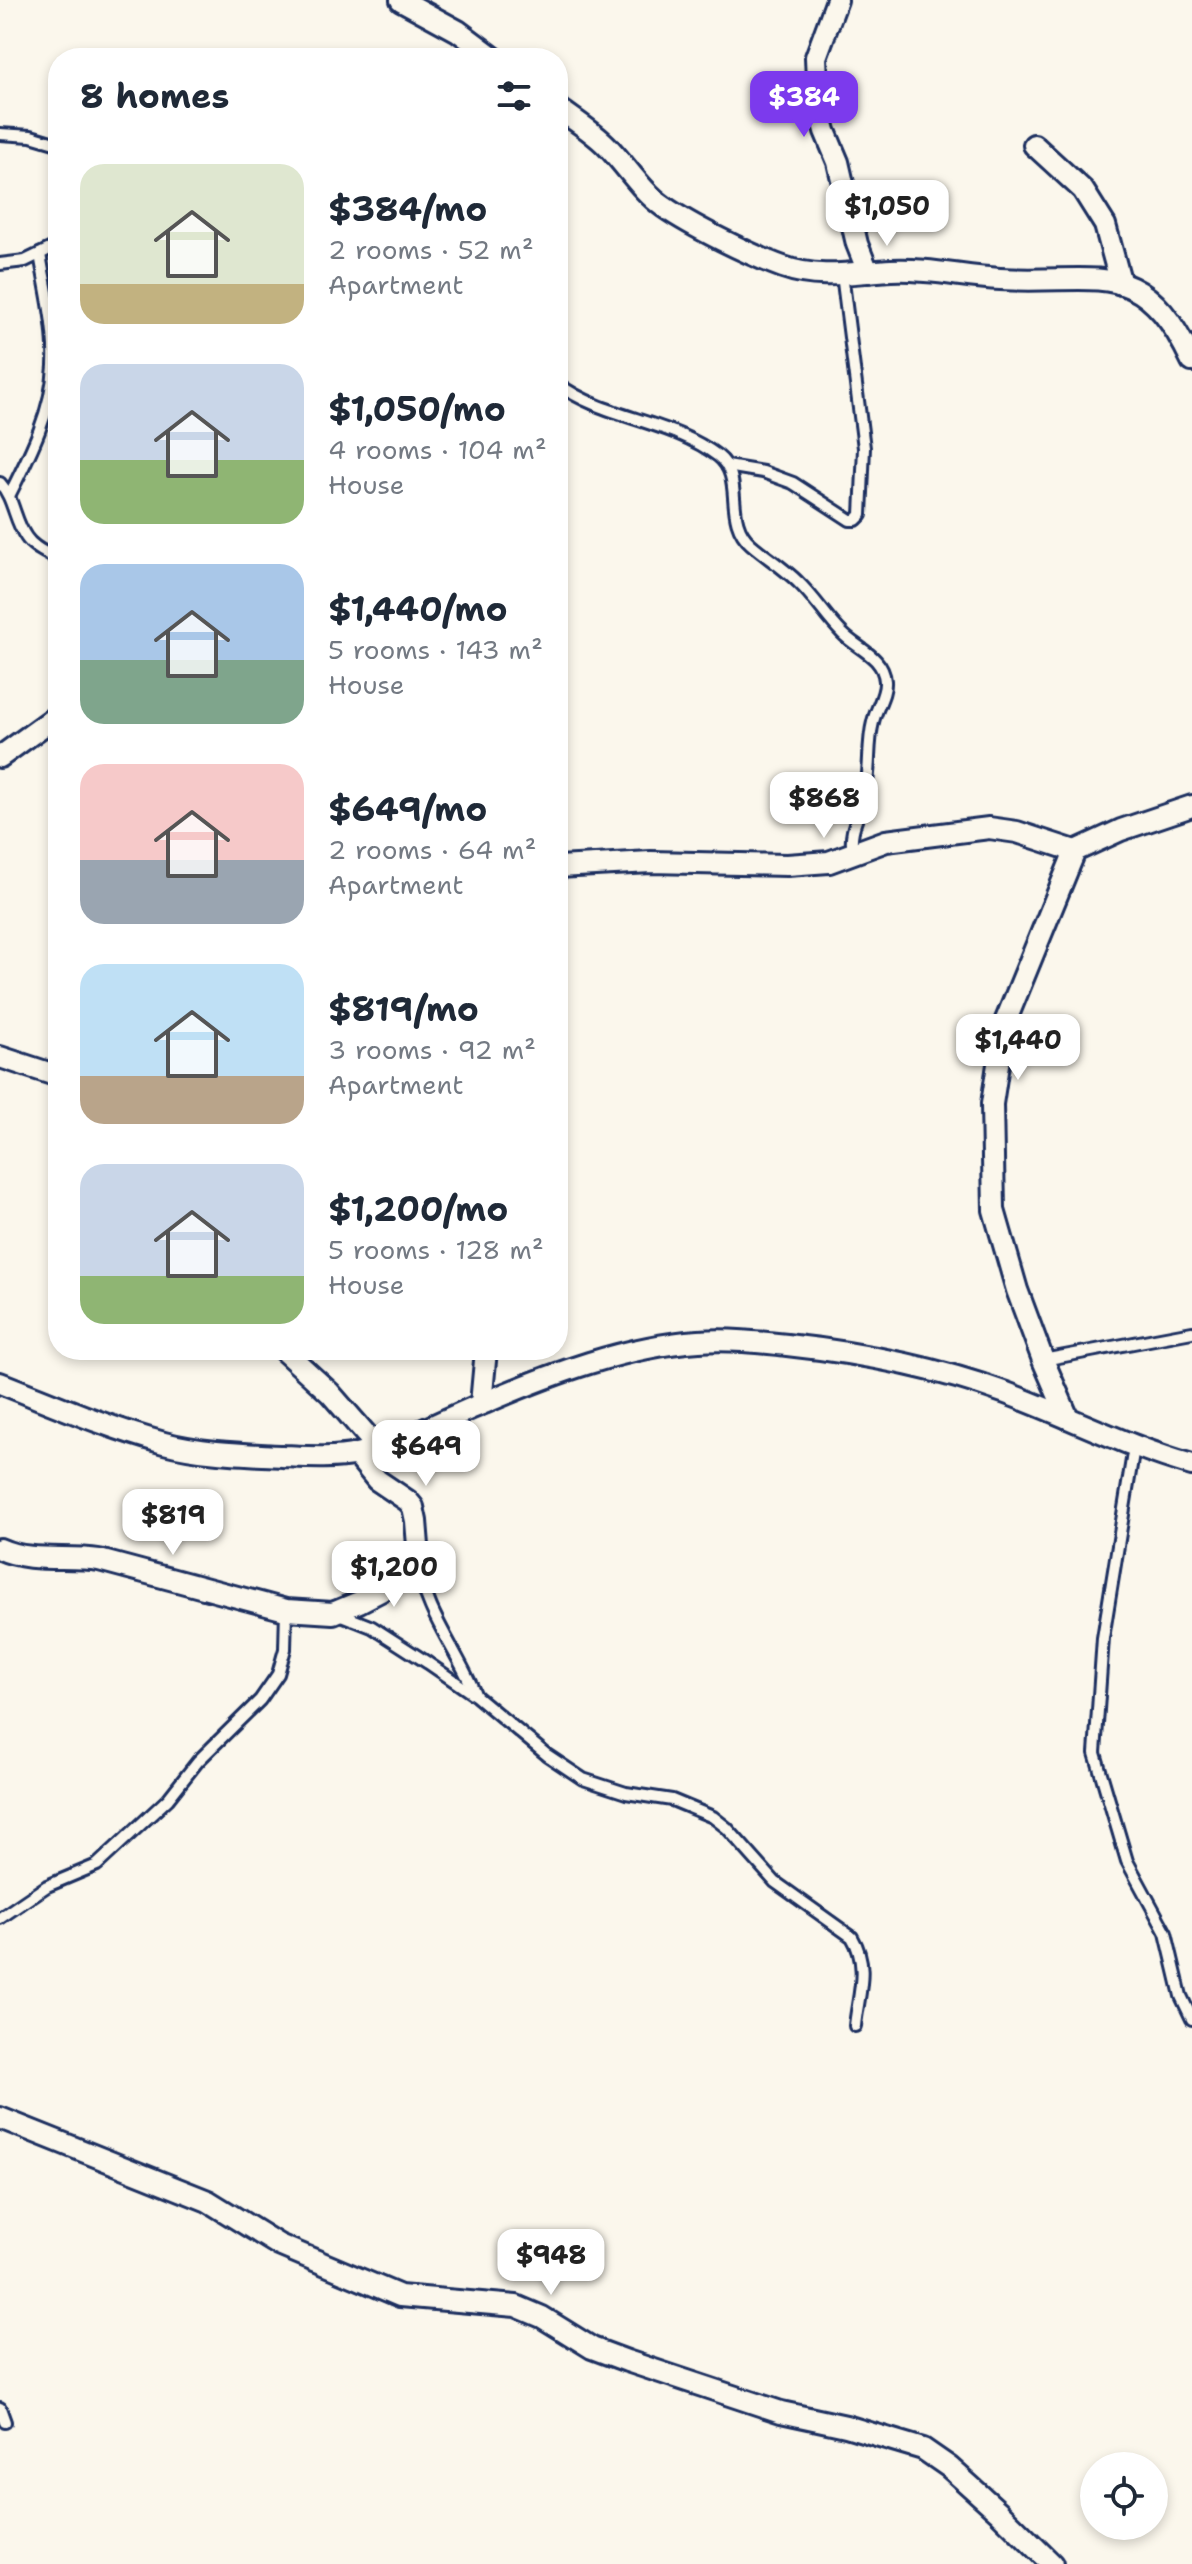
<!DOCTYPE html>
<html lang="en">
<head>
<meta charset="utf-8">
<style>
	body { margin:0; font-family:"Shantell Sans",sans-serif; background:#f2f2f3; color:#1f2937; height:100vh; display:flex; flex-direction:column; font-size:30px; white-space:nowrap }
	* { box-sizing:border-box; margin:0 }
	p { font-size:26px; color:#747a83 }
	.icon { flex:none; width:44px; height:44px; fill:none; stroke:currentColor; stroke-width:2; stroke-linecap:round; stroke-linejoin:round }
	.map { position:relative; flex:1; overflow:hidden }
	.sheet { position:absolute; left:48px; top:48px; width:520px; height:1312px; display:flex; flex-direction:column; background:#fff; border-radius:32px; box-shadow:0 4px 12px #0003 }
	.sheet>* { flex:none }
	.tools { position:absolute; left:1080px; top:2452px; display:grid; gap:16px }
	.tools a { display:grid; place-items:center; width:88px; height:88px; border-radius:50%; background:#fff; box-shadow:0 4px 12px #0003; font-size:40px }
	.price { position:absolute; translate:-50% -68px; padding:0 18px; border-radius:16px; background:#fff; color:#222; font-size:26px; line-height:52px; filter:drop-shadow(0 2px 4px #0008) }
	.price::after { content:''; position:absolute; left:50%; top:48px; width:24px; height:18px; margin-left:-12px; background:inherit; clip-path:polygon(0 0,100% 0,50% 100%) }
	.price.on { background:#7c3aed; color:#fff }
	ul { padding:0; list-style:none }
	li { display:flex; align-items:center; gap:24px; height:200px; padding:0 32px }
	li span { display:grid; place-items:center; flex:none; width:224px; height:160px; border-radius:24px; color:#555 }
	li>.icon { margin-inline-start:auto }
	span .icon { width:96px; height:96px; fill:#fffc; stroke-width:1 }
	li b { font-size:34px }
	h2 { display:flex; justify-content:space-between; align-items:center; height:96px; padding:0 32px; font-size:34px }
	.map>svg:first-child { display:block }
</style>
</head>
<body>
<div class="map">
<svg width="1192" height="2564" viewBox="0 0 1192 2564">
	<rect width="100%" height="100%" fill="#fbf7ec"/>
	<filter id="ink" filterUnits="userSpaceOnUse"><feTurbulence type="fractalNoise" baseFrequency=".0125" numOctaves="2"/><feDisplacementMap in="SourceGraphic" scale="16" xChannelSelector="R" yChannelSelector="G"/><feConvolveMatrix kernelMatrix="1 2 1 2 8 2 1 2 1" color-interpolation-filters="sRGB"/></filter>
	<g filter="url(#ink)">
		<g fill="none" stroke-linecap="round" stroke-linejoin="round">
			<g stroke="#1b2f5e" stroke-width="16">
				<g id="lane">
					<polyline points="0,134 31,136 58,144"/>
					<polyline points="0,264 25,261 58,245"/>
					<path d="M558,384C605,419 671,420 718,456C746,478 722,519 751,544C766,557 784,568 798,582C815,598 826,617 842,633C857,649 883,656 885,681C886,695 876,708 873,722C867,745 871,770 865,794C860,815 848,830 853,852"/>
					<polyline points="727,466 763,472 793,483 850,520 856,520 861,515 864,448 842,274"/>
					<path d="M0,483C14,498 14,520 26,537C33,548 47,553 58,560"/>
					<path d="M9,496C29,456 52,412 54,366C56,329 46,290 40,254"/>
					<polyline points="1043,1360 1192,1332"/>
					<polyline points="1134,1447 1103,1638 1095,1753 1127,1861 1166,1933 1181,1996 1192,2019"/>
					<path d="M419,1563C423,1610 458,1651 475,1694"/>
					<path d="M339,1614L372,1627L428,1663L476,1696L547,1755L583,1779L626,1793L672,1800L713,1817L727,1828L775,1882L852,1937C870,1967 858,1995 855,2026"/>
					<polyline points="0,1918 47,1886 97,1865 168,1799 198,1761 260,1700 278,1674 285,1649 286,1610"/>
					<polyline points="0,2408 5,2422"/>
				</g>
			</g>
			<g stroke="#1b2f5e" stroke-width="26">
				<g id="street">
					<polyline points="401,0 458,31 494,58"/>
					<polyline points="837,0 816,57 818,104 825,131 838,162 857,244 868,272"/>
					<path d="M558,108C574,120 592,131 606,145C626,165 641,191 664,207C693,227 750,255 783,267C819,280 855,272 891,270C928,268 963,277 1000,279C1098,285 1141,253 1192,361"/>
					<polyline points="1034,145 1083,190 1105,225 1121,284"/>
					<polyline points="0,757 58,715"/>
					<polyline points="558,867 651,862 787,865 829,862 886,841 989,828 1017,832 1075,851"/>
					<polyline points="0,1057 58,1076"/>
					<polyline points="283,1350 330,1393 377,1447"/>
					<path d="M0,1383C54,1404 108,1428 164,1443C202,1453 243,1454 282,1456C306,1457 333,1459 357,1454C401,1444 442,1420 484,1403C551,1374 626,1346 699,1341C728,1339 758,1342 787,1345C861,1353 935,1367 1006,1393C1068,1416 1128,1447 1192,1465"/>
					<polyline points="481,1404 486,1350"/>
					<polyline points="1068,1418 1043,1360 1017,1290 994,1210 992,1104 1004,1025 1075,851 1121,830 1192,806"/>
					<path d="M0,1549C31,1563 66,1555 99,1560L286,1610L333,1613L359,1602L388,1587L409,1572L419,1558L416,1521L413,1507L408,1501L377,1480L356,1454"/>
					<polyline points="0,2118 208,2201 279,2245 400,2296 516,2306 542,2317 592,2348 627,2361 781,2412 846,2426 923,2449 949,2467 999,2512 1052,2564"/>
				</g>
			</g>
			<use href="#lane" stroke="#fbf7ec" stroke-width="10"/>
			<use href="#street" stroke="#fbf7ec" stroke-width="20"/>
		</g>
	</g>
</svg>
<div class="tools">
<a><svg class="icon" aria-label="locate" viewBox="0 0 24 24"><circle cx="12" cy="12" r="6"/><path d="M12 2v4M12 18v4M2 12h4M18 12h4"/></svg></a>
</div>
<b class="price on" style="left:804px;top:139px">$384</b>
<b class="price" style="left:887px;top:248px">$1,050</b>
<b class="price" style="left:824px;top:840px">$868</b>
<b class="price" style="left:1018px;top:1082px">$1,440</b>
<b class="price" style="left:426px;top:1488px">$649</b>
<b class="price" style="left:173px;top:1557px">$819</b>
<b class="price" style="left:394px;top:1609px">$1,200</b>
<b class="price" style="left:551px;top:2297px">$948</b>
<section class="sheet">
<h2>8 homes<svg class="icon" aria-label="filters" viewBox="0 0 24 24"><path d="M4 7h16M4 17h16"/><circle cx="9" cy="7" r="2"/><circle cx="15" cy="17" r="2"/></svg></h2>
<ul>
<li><span style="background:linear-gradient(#dfe7d0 75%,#c2b280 0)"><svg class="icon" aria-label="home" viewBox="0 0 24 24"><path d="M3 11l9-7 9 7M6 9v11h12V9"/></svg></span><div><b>$384/mo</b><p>2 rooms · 52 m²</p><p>Apartment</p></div></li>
<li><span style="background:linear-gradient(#c9d6e8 60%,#8fb573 0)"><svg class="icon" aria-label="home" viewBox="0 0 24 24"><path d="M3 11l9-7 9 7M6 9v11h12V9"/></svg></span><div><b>$1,050/mo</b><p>4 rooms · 104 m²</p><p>House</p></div></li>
<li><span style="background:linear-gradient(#a9c7e8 60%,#7fa58c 0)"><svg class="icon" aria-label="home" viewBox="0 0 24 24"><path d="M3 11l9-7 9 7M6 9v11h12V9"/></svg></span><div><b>$1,440/mo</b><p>5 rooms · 143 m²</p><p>House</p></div></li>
<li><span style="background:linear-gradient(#f6c9c9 60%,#9aa5b1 0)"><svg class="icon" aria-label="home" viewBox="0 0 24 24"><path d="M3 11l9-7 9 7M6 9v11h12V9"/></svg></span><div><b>$649/mo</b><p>2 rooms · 64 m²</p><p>Apartment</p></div></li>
<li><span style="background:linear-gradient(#bfe0f5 70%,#b9a48a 0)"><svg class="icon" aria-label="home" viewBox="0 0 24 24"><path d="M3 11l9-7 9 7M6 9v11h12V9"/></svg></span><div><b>$819/mo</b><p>3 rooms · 92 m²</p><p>Apartment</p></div></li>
<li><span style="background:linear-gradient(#c9d6e8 70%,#8fb573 0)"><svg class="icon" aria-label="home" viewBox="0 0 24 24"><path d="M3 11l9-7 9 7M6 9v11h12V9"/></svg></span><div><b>$1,200/mo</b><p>5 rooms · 128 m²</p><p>House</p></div></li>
</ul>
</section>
</div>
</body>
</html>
